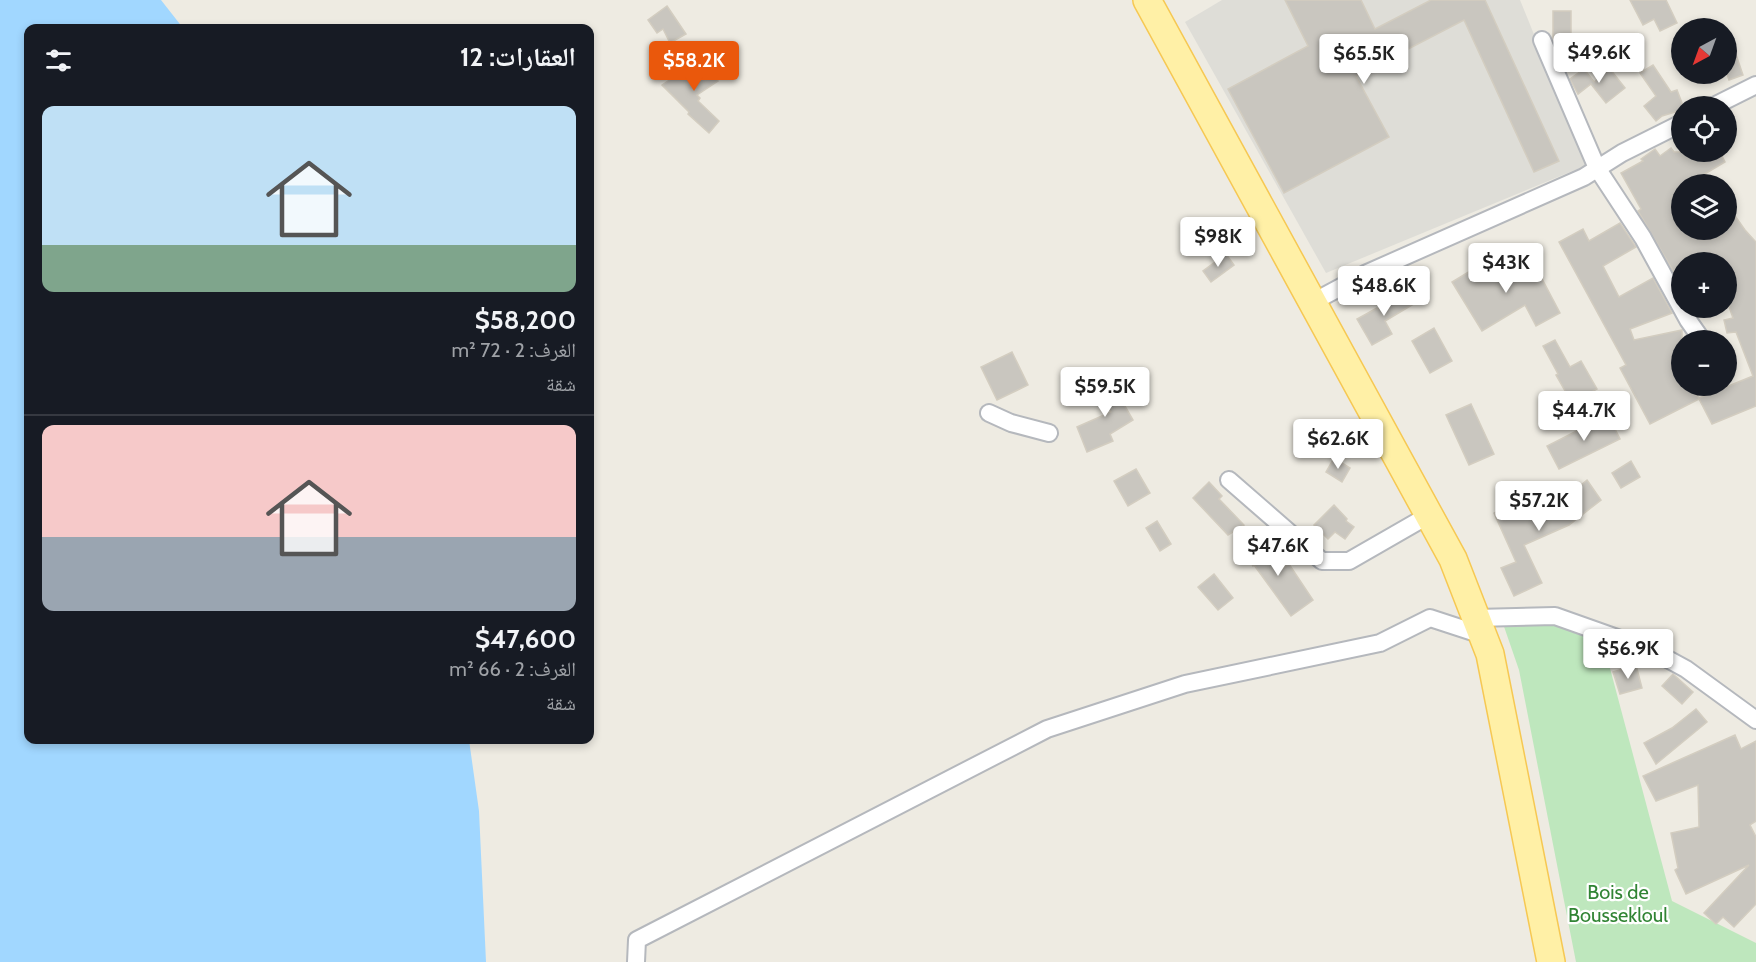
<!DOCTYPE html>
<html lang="ar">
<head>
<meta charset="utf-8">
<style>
	body { margin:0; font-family:Cabin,"Noto Naskh Arabic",sans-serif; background:#242831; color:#f1f3f6; direction:rtl; height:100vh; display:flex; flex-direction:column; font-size:22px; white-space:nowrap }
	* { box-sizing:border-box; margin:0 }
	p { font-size:20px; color:#9ea1a6 }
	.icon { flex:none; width:33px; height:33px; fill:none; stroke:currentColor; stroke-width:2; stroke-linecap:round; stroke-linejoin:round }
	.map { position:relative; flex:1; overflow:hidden; direction:ltr }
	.side { position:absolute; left:24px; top:24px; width:570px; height:720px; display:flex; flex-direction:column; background:#171b24; border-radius:12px; box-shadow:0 3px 9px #0003; direction:rtl }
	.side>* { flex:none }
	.needle { width:39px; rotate:221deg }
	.buttons { position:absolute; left:1671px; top:18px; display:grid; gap:12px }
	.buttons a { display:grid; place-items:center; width:66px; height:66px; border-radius:50%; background:#171b24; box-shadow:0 3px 9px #0003; font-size:30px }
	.price { position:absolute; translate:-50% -51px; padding:0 14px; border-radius:6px; background:#fff; color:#222; font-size:20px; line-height:39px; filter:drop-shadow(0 2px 3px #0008) }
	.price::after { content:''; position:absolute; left:50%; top:36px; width:18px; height:14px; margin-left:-9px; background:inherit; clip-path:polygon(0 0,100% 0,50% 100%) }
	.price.current { background:#ea580c; color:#fff }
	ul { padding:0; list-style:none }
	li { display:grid; align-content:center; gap:12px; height:318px; padding:0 18px }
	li+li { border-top:2px solid #363941 }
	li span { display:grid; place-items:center; height:186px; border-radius:12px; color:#555 }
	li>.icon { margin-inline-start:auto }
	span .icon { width:108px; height:108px; fill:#fffc; stroke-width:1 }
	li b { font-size:26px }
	h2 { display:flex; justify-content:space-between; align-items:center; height:72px; padding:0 18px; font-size:26px }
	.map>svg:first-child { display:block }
</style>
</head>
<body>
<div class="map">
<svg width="1756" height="962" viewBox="0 0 1756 962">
	<rect width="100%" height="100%" fill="#eeebe2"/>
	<polygon fill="#deddd7" points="1222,0 1520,0 1587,165 1326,273 1185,22"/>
	<polygon fill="#bee7bd" points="1500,615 1542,617 1603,642 1672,901 1756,943 1756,962 1576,962 1519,670"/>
	<polygon fill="#a1d7ff" points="0,0 161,0 183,28 28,28 28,740 469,740 479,811 486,962 0,962"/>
	<g fill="#c9c6bf" stroke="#d3cdc0" stroke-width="1.5">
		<polygon points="1285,0 1361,0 1375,29 1431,0 1485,0 1559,161 1534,172 1464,20 1356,76 1389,137 1284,193 1228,89 1308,46"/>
		<polygon points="1630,0 1666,0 1677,23 1660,31 1654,19 1643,25"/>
		<polygon points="667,6 686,34 670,43 663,29 657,33 648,20"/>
		<rect x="1553" y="11" width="18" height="27"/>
		<polygon points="1726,34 1729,34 1743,75 1729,80 1726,71"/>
		<polygon points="702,58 718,81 697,95 700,98 698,101 719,121 709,133 688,114 689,112 662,85"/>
		<polygon points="1653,65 1671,92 1677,90 1682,103 1682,110 1662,116 1656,121 1644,106 1656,96 1640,73"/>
		<polygon points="1584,69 1594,82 1610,69 1625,88 1606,103 1591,84 1578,94 1570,79"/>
		<polygon points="1671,148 1674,152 1720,152 1725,162 1688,184 1682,184 1682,230 1726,230 1726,203 1745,230 1756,242 1756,406 1712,424 1699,399 1650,424 1620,368 1626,365 1559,242 1583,229 1589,241 1620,223 1636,247 1603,266 1619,297 1653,278 1672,313 1630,329 1634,340 1682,330 1682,386 1689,386 1699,398 1753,376 1736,332 1727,333 1724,320 1733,318 1726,298 1726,262 1682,262 1682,286 1638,211 1641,209 1621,173 1643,161 1641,159 1655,149 1660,156"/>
		<polygon points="1226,254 1234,265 1211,282 1203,271"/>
		<polygon points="1530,256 1560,313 1536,326 1525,305 1482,331 1452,282 1480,265 1488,278"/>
		<polygon points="1409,290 1417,302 1385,321 1392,334 1372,345 1357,319 1377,308 1378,309"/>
		<polygon points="1434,328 1452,361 1430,373 1412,341"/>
		<polygon points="1555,340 1570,367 1581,361 1597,389 1572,403 1556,375 1558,374 1543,346"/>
		<polygon points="1012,352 1028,385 997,400 981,367"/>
		<polygon points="1107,375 1133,420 1110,434 1113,441 1087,452 1077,427 1111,412 1093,382"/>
		<polygon points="1471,404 1494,454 1469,465 1446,415"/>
		<polygon points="1608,415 1620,439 1559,469 1547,446"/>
		<polygon points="1334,458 1350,468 1342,482 1326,472"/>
		<polygon points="1631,461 1640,477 1621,488 1612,473"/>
		<polygon points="1136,469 1150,493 1128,506 1114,481"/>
		<polygon points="1587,480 1601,500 1569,525 1524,545 1542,583 1514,596 1501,568 1516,562 1494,513 1516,503 1522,518 1563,500"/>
		<polygon points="1209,482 1222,496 1219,499 1244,525 1228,535 1193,498"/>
		<polygon points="1334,505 1347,519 1346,521 1354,527 1345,539 1335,532 1328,539 1314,525"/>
		<polygon points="1157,521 1171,544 1160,551 1146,528"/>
		<polygon points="1263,535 1282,569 1289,564 1313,600 1291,616 1254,565 1253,566 1243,550"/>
		<polygon points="1214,574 1233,598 1218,610 1198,587"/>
		<polygon points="1636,665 1642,688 1620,694 1613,672"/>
		<polygon points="1673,674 1693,692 1682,704 1662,686"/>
		<polygon points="1696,709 1707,722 1656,764 1644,743 1672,728"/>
		<polygon points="1735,735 1741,749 1756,741 1756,821 1750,825 1756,837 1756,904 1734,927 1723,917 1716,924 1704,913 1749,865 1686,894 1675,870 1678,868 1671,833 1699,827 1698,785 1656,801 1643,776"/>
	</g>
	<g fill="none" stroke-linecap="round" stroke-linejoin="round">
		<g stroke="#b5b8bd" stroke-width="20">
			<g id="minor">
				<polyline points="1542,40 1597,168 1643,238 1688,320 1702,340"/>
				<polyline points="1714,106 1756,85"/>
				<polyline points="1313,302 1365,274 1584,177 1622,153 1682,123"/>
				<polyline points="989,413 1011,423 1049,433"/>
				<polyline points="1229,480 1322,561 1349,561 1429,515"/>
				<polyline points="1476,618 1555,616 1651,650 1686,669 1756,720"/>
				<polyline points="636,962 637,940 1047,729 1185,684 1380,643 1430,618 1482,635"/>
			</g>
		</g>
		<g stroke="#f6c853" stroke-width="30">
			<polyline id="primary" points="1147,0 1453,559 1490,654 1551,962"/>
		</g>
		<use href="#minor" stroke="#fff" stroke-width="16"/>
		<use href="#primary" stroke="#fff0a6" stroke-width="27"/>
	</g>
	<g text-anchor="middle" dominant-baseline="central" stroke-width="4.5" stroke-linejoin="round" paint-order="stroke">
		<g font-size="20" fill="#318434" stroke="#fff">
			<text x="1618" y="892">Bois de<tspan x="1618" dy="23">Boussekloul</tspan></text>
		</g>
	</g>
</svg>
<div class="buttons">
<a><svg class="needle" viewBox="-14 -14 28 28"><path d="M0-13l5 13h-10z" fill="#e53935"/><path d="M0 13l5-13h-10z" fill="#9ea1a6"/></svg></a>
<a><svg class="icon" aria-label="locate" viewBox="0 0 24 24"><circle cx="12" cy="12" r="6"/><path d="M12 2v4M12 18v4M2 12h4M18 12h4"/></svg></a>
<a><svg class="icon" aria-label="layers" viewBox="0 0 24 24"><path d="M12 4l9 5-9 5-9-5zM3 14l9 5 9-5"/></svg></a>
<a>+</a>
<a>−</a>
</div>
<b class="price" style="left:1599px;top:84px">$49.6K</b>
<b class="price" style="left:1364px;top:85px">$65.5K</b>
<b class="price current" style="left:694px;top:92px">$58.2K</b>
<b class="price" style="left:1218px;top:268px">$98K</b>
<b class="price" style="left:1506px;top:294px">$43K</b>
<b class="price" style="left:1384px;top:317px">$48.6K</b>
<b class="price" style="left:1105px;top:418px">$59.5K</b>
<b class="price" style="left:1584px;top:442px">$44.7K</b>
<b class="price" style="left:1338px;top:470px">$62.6K</b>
<b class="price" style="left:1539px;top:532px">$57.2K</b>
<b class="price" style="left:1278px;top:577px">$47.6K</b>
<b class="price" style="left:1628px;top:680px">$56.9K</b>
<section class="side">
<h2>العقارات: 12<svg class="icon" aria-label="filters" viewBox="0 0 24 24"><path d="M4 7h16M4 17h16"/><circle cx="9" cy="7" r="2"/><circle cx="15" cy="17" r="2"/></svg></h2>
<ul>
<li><span style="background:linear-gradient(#bfe0f5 75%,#7fa58c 0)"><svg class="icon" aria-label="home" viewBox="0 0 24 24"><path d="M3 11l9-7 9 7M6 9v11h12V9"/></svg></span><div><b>$58,200</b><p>الغرف: 2 · 72 m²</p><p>شقة</p></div></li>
<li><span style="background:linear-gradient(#f6c9c9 60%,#9aa5b1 0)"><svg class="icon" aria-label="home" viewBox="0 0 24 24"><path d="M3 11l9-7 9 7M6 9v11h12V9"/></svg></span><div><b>$47,600</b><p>الغرف: 2 · 66 m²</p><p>شقة</p></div></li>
</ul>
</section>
</div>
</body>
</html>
